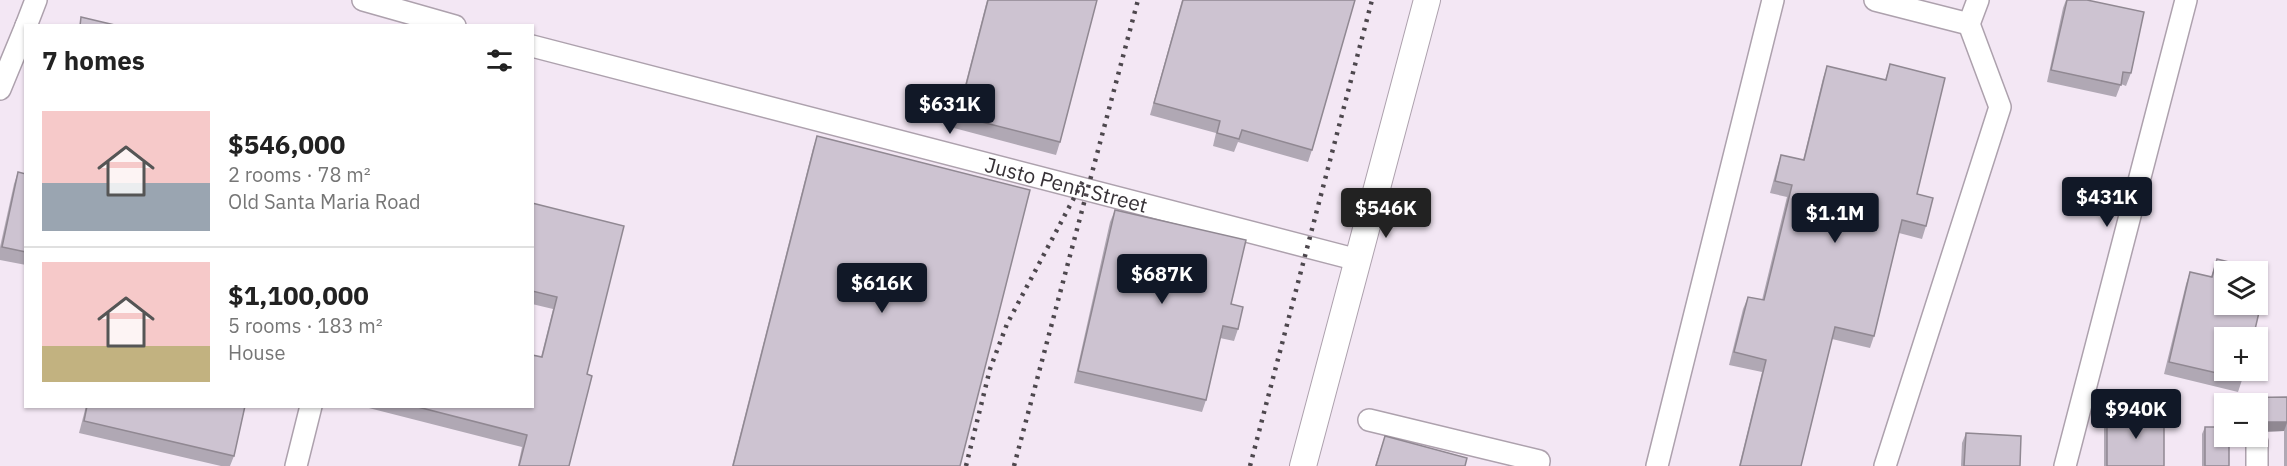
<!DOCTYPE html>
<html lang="en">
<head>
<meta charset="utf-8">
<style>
	body { margin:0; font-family:"IBM Plex Sans",sans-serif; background:#f6f6f6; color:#222; height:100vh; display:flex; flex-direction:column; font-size:22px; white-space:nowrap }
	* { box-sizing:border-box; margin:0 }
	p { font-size:20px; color:#767676 }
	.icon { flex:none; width:33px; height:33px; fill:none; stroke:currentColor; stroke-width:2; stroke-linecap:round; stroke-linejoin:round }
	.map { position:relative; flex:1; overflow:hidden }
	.side { position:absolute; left:24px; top:24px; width:510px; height:384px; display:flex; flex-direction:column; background:#fff; border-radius:0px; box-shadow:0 2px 4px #0004 }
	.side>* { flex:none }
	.buttons { position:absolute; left:2214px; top:261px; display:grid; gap:12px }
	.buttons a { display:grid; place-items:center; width:54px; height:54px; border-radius:0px; background:#fff; box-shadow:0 2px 4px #0004; font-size:30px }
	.price { position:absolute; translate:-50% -51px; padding:0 14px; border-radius:6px; background:#111827; color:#fff; font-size:20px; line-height:39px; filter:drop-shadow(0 2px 3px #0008) }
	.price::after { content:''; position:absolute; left:50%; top:36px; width:18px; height:14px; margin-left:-9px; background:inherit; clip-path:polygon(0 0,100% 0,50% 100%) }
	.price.active { background:#222; color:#fff }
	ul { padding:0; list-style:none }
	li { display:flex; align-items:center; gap:18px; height:150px; padding:0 18px }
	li+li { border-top:2px solid #e0e0e0 }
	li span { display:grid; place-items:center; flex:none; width:168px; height:120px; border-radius:0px; color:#555 }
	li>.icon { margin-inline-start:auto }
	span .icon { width:72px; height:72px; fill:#fffc; stroke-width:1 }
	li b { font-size:26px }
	h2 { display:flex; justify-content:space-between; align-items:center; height:72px; padding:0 18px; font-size:26px }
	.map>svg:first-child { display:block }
</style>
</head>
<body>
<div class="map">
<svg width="2287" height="466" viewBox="0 0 2287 466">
	<rect width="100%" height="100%" fill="#f3e7f4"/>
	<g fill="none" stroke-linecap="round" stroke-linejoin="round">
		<g stroke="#ada1ad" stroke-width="24">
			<g id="minor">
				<polyline points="363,0 455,26"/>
				<polyline points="1875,0 1969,24 2000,107 1885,466"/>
				<polyline points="1969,24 1978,0"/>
				<polyline points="26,26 36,0"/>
				<path id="s1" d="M532,46L1358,260"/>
				<polyline points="0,89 26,26"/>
				<polyline points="1369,420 1539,461 1538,466"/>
				<polyline points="2257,442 2257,466"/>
				<polyline points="296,466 311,406"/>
				<polyline points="1657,466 1773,0"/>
				<polyline points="2065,466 2186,0"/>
			</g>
		</g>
		<g stroke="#ada1ad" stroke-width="28">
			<polyline id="major" points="1303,466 1427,0"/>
		</g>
		<use href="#minor" stroke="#fff" stroke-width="21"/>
		<use href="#major" stroke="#fff" stroke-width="26"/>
		<g stroke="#4d474d" stroke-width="4.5" stroke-dasharray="3 6" stroke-linecap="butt">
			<polyline points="966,466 990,369 1007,324 1084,179"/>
			<polyline points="1014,466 1138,0"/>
			<polyline points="1250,466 1372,0"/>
		</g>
	</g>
	<g fill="#b0a8b4">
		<polygon points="987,0 1097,0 1060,142 1056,155 954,128"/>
		<polygon points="1182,0 1355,0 1312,150 1308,162 1238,142 1234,152 1213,146 1216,133 1150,115"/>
		<polygon points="2066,0 2087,0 2131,73 2126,86 2121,84 2116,97 2047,82 2063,8"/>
		<polygon points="1890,64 1917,194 1926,226 1922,239 1899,233 1874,336 1870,348 1832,339 1801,466 1739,466 1762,372 1729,365 1743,309 1748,297 1762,300 1787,197 1770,193 1777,167 1781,155 1803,160 1823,78 1827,66 1885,80"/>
		<polygon points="817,136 960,466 732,466 813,148"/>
		<polygon points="18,172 26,174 26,265 0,260 0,247 14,184"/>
		<polygon points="532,203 587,374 569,466 518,466 522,447 361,406 532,406 541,357 553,309 532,304"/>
		<polygon points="1115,210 1231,304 1238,329 1234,341 1220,338 1206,400 1202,412 1074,383 1110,222"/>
		<polygon points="2217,259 2224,272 2224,370 2258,370 2258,347 2260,365 2256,377 2244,374 2238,392 2164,374 2186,284 2190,272 2211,277"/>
		<polygon points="2287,397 2287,466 2284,466 2284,431 2258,432 2258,404 2224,404 2224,436 2229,466 2202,466 2202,434 2205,427 2222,427 2222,407 2225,398"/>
		<polygon points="86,406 245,406 234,456 230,466 221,466 79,433"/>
		<polygon points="2107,414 2164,466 2104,466 2104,424"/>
		<polygon points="1966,433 2020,466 1961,466 1962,443"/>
		<polygon points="1385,436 1465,466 1375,466"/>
	</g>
	<polygon fill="#908892" points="2258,422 2287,422 2287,423 2284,431 2258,432"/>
	<g fill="#cdc3d1" stroke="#908892" stroke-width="1.5">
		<polygon points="988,0 1097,0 1060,142 958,116"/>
		<polygon points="1183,0 1355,0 1312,150 1242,130 1239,139 1217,133 1220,121 1154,103"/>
		<polygon points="2067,0 2087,0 2144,12 2131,73 2123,72 2121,85 2051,70"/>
		<polygon points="81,17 119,26 80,26"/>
		<polygon points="1890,64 1945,78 1917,194 1933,198 1926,226 1902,220 1874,336 1835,327 1801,466 1740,466 1766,360 1734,352 1748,297 1764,300 1792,185 1775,181 1781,155 1804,160 1827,66 1886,80"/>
		<polygon points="817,136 1030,190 960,466 733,466"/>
		<polygon points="18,172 26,174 26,252 2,247"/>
		<polygon points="532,203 624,226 587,374 592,376 569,466 519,466 527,435 414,406 532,406 532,355 542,357 557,297 532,291"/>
		<polygon points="1115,210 1246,240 1231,304 1243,307 1238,329 1223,326 1206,400 1078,371"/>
		<polygon points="2217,259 2233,263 2230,272 2224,272 2224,304 2258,304 2258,289 2264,291 2253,338 2224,338 2224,370 2245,370 2243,379 2169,362 2190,272 2212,277"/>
		<polygon points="2258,347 2264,348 2260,365 2258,364"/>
		<polygon points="2287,397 2287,422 2258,422 2258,404 2225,404 2225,398"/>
		<polygon points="87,406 245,406 234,456 84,421"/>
		<rect x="2107" y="414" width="57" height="52"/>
		<polygon points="2205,427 2224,427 2224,436 2229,436 2229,466 2205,466"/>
		<polygon points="1966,433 2021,436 2020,466 1964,466"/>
		<polygon points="1385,436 1467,458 1465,466 1376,466"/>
	</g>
	<g text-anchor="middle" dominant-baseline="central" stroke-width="4.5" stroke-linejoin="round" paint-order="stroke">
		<g font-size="21" fill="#363136" stroke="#fdf6fe">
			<text stroke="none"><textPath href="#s1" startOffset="552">Justo Penn Street</textPath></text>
		</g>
	</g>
</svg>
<div class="buttons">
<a><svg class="icon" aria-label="layers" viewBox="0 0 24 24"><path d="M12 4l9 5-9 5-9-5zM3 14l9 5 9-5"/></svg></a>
<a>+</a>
<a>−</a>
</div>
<b class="price" style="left:950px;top:135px">$631K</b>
<b class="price" style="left:2107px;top:228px">$431K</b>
<b class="price active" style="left:1386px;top:239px">$546K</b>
<b class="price" style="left:1835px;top:244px">$1.1M</b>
<b class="price" style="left:1162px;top:305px">$687K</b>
<b class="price" style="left:882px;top:314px">$616K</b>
<b class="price" style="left:2136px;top:440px">$940K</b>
<section class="side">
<h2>7 homes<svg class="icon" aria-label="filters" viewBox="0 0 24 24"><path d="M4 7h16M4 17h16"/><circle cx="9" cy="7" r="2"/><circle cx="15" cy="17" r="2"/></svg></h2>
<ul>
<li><span style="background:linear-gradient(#f6c9c9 60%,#9aa5b1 0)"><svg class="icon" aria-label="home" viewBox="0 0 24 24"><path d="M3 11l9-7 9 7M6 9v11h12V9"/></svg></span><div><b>$546,000</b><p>2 rooms · 78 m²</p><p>Old Santa Maria Road</p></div></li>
<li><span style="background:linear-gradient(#f6c9c9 70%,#c2b280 0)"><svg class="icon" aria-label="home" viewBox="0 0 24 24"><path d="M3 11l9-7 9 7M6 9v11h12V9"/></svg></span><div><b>$1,100,000</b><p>5 rooms · 183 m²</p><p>House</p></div></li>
</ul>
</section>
</div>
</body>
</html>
